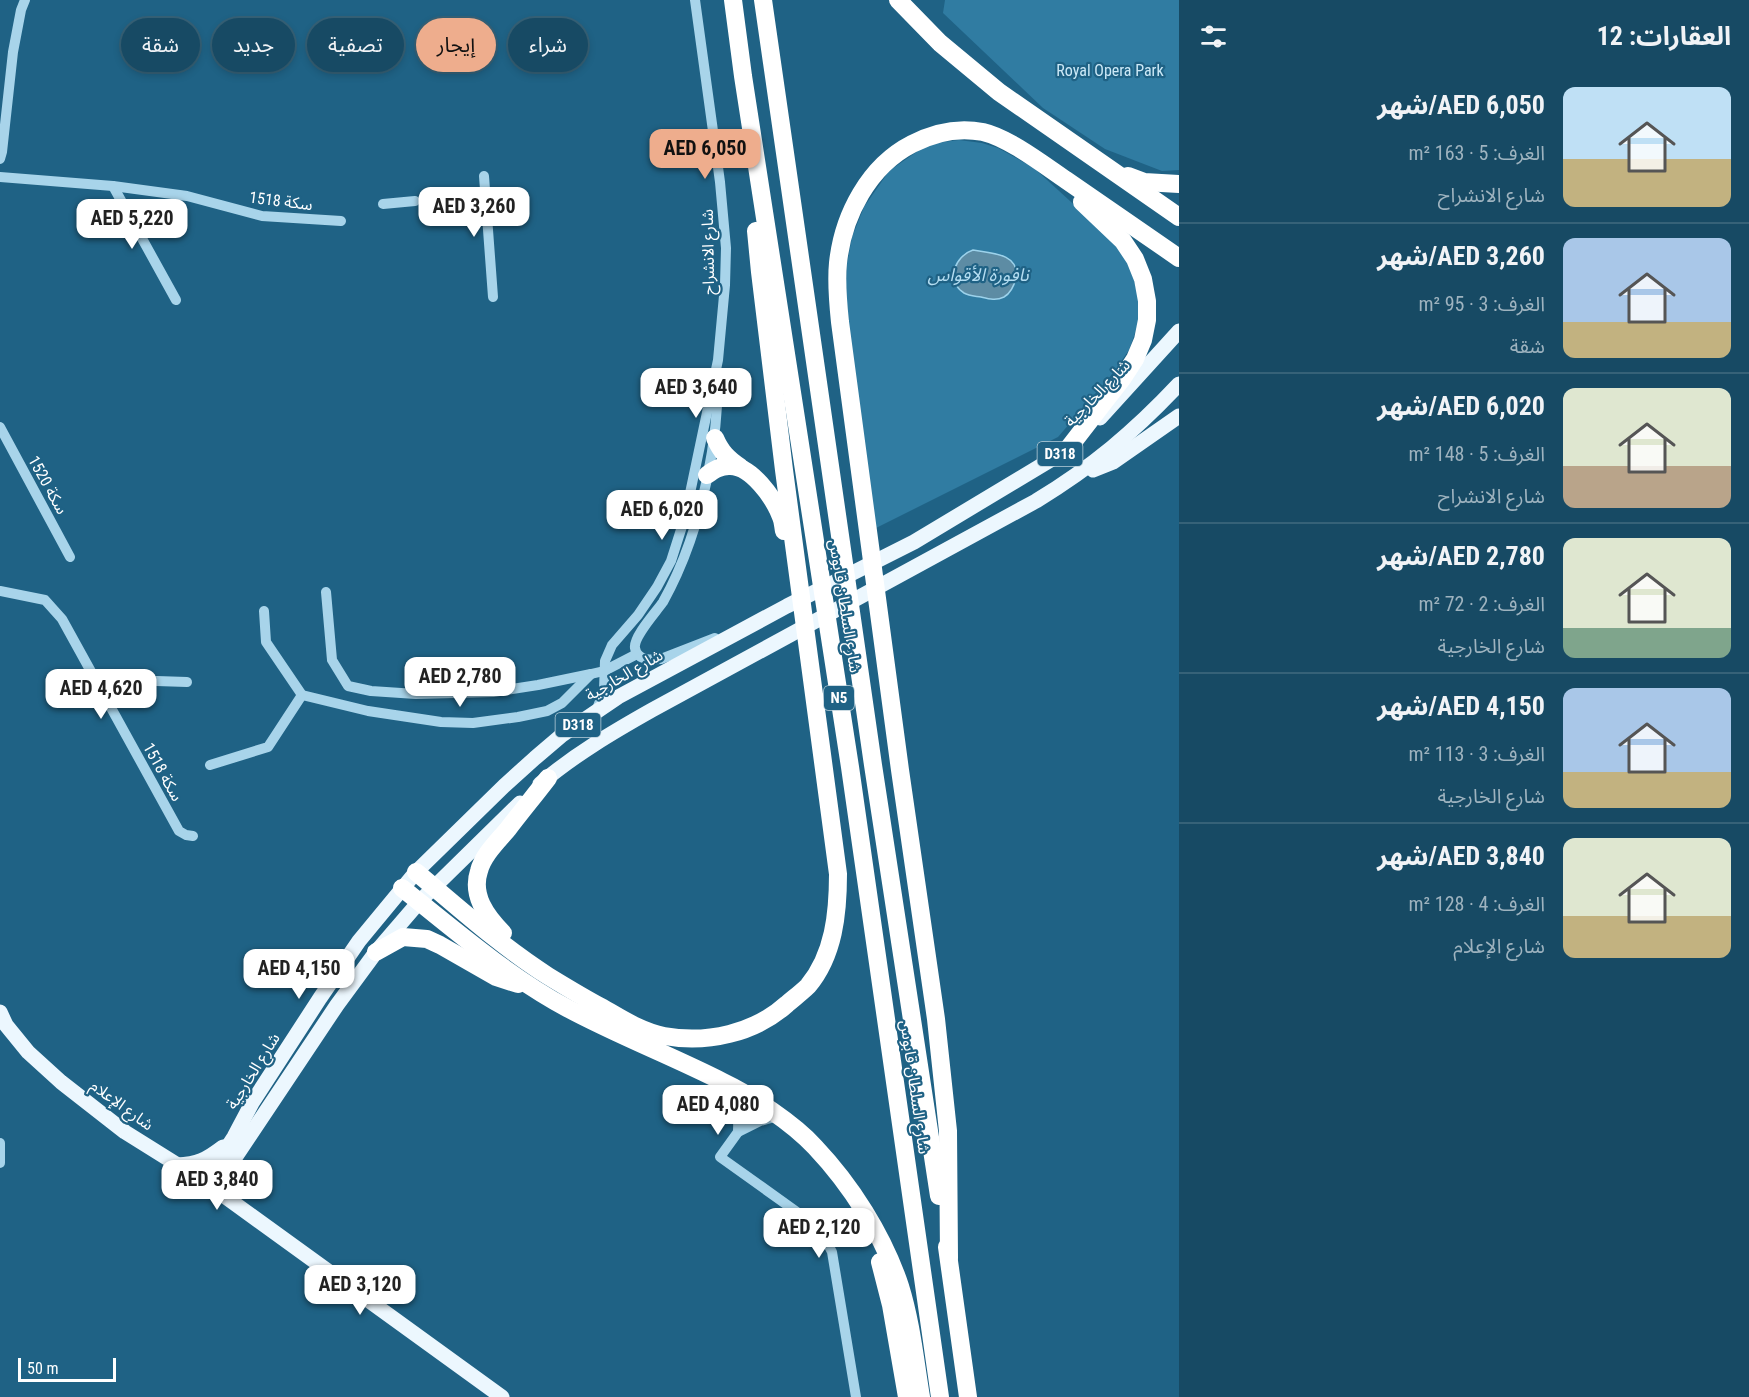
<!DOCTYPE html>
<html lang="ar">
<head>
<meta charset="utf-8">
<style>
	body { margin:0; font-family:"Roboto Condensed","Noto Sans Arabic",sans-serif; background:#20516a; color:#f1f3f6; direction:rtl; height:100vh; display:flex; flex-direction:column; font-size:22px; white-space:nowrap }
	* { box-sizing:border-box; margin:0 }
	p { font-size:20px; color:#9eb3bf }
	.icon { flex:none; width:33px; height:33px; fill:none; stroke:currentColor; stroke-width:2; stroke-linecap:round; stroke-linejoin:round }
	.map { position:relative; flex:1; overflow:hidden; direction:ltr }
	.panel { display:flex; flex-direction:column; background:#174a64; width:570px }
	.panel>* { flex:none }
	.guide { position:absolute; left:18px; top:18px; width:570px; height:54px; direction:rtl; display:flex; gap:12px }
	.scale { position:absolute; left:18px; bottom:15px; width:98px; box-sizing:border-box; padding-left:6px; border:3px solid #fff; border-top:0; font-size:16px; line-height:21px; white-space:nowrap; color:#fff; -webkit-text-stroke:4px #1f6285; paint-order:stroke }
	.price { position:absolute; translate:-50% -51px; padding:0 14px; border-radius:12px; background:#fff; color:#222; font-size:20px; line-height:39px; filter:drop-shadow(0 2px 3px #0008) }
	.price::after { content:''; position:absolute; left:50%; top:36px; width:18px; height:14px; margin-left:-9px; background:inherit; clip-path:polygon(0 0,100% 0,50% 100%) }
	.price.selected { background:#eead8d; color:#111 }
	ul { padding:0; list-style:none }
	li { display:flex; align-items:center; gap:18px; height:150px; padding:0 18px }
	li+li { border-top:2px solid #366278 }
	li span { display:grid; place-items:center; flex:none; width:168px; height:120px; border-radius:12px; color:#555 }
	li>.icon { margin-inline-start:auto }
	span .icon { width:72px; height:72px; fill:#fffc; stroke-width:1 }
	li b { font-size:26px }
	h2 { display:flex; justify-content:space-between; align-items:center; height:72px; padding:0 18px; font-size:26px }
	.pill { padding:0 21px; border-radius:27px; background:#174a64; box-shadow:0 3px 9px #0003,0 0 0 2px #366278; font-size:21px; line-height:54px }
	.pill.selected { background:#eead8d; color:#111 }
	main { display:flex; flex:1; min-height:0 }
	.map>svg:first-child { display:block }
</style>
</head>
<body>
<main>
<section class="panel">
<h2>العقارات: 12<svg class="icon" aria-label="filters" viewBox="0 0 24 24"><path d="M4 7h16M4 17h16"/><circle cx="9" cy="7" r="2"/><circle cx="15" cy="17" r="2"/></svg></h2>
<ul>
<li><span style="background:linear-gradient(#bfe0f5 60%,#c2b280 0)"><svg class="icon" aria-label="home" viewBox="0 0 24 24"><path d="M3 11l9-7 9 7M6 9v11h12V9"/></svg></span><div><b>AED 6,050/شهر</b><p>الغرف: 5 · 163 m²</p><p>شارع الانشراح</p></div></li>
<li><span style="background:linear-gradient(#a9c7e8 70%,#c2b280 0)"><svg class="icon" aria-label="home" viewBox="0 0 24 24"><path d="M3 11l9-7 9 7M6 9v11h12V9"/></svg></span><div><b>AED 3,260/شهر</b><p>الغرف: 3 · 95 m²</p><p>شقة</p></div></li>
<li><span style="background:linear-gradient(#dfe7d0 65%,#b9a48a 0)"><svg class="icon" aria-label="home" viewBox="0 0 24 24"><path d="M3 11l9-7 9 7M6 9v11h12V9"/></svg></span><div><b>AED 6,020/شهر</b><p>الغرف: 5 · 148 m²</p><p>شارع الانشراح</p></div></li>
<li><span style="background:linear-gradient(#dfe7d0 75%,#7fa58c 0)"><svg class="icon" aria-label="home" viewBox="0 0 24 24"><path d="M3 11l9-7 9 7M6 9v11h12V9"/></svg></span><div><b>AED 2,780/شهر</b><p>الغرف: 2 · 72 m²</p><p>شارع الخارجية</p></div></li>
<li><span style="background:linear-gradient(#a9c7e8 70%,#c2b280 0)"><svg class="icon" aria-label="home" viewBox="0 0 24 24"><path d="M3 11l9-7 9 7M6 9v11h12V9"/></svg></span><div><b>AED 4,150/شهر</b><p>الغرف: 3 · 113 m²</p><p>شارع الخارجية</p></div></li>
<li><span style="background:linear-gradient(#dfe7d0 65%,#c2b280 0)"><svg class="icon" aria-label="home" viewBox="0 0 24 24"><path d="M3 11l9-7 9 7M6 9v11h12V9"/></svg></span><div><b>AED 3,840/شهر</b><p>الغرف: 4 · 128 m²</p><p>شارع الإعلام</p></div></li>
</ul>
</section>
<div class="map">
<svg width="1179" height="1397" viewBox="0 0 1179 1397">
	<rect width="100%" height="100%" fill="#1f6285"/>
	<g fill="#307ca2">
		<polygon points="945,0 1179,0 1179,170 1162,171 1105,149 1043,108 943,13"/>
		<polygon points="959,140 982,143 998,148 1034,168 1118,245 1127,260 1134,280 1139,301 1139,319 1134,336 1129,350 1113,373 1058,437 876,528 848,322 846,285 847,264 852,237 864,207 889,171 928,144"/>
	</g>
	<path fill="#5d8ca4" stroke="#9cd2eb" stroke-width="1.5" d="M973,250C990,253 1020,253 1016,278C1014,286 1011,293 1004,297C996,301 989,299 981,297C975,296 969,296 964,293C945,281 955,256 973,250Z"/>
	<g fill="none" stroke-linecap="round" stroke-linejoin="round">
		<g stroke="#a8d4ea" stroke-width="10">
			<polyline points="0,159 2,152 13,52 21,10 25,0"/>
			<polyline points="484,176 493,297"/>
			<polyline points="0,177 113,186 187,196 262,216 341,221"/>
			<polyline points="113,186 176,300"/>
			<polyline points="383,204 415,201"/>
			<polyline points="0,427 70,557"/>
			<polyline points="0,591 45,600 62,619 179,831 186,835 193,836"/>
			<polyline points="326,592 332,660 348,686 371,691 416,694 493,692 538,685 591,674"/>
			<polyline points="264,611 266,642 302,695 368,711 441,722 473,723 518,717 547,711 562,703 591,674 604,671 637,654"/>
			<path d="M715,638L661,659C652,660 637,661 635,648C633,637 656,612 663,602C668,593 673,583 677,574C703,516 718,441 718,378"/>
			<polyline points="95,679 187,682"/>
			<polyline points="596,712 604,690 605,661 612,645 638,615 657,587 671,561 685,517 718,360 725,285 726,248 720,182 695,0"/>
			<polyline points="210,765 268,747 302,695"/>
			<path d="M726,1085C736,1103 739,1112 738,1132"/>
			<polyline points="778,1116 760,1121 738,1132 720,1157 804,1217 823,1235 832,1252 856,1397"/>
			<polyline points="0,1143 0,1163"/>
		</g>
		<g stroke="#ecf7fe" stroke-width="15">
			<polyline points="1100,418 1179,331"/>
			<polyline points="1093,470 1113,462 1179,416"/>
			<path d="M540,784C574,755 613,732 652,710L1036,501C1092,467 1134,432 1179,384"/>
			<polyline points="0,1012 6,1025 28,1052 61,1082 125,1132 205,1182 502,1397"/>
			<path d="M177,1165C198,1164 206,1160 223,1147"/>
			<polyline points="205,1182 234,1137 252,1103 320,998 359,941 416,872 504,786 535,758 562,735 618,697 787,606 914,542 1067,450 1075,443"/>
			<polyline points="214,1189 337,1005 376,952 419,902 520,803"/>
		</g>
		<g stroke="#fff" stroke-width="18">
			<polyline points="733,0 743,76 850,767 940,1397"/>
			<polyline points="763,0 873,765 939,1196"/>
			<polyline points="898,0 940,43 999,92 1179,217"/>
			<polyline points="1128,176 1144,182 1179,184"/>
			<path d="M715,438C721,452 728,459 740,467"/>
			<polyline points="1067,450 1122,379 1135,359 1143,340 1147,320 1147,301 1143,279 1135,259 1123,241 1082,202"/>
			<path d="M707,475C714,470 720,466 729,466C751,465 774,498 781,517C783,521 783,526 784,531"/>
			<path d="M416,872C459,908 501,946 548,976C566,987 584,998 603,1008C622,1019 642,1032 664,1036C707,1044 755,1033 787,1004C794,998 802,992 808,986C834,955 838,913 838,874L784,470L760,272L756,231"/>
			<path d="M402,888C453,929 509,977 567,1008C617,1035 672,1056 723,1082C752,1096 793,1123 815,1147C851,1185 883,1235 900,1286C911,1321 915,1360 921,1397"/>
			<path d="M503,933C486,916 471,895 479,871C483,855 498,841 508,829C521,812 535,795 548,778"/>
			<polyline points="376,952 403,937 427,939 440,945 496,977 518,984"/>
			<polyline points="947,1247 968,1397"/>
			<path d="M949,1258L948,1131L936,1019L900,770L840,322C838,303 836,283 838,263C843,215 869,166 912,144C935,132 958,127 983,132C1009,138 1044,165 1066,180C1104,206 1141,232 1179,258"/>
			<polyline points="880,1262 891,1305 907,1397"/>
		</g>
	</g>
	<g text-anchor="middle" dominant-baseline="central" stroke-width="4.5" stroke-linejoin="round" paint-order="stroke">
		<g fill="#1f6285" stroke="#bcd0da" stroke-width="1.5">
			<rect x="1037.5" y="442" width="45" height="24" rx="4.5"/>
			<rect x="824" y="686" width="30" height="24" rx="4.5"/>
			<rect x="555.5" y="713" width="45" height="24" rx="4.5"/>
		</g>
		<g font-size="15" font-weight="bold" fill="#fff">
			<text x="1060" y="454">D318</text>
			<text x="839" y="698">N5</text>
			<text x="578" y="725">D318</text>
		</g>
		<g font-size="16" fill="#cce9f7" stroke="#1f6285">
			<text x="1110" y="70">Royal Opera Park</text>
		</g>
		<g font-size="16" fill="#fff" stroke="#1f6285">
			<text transform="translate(281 201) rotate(7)">سكة 1518</text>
			<text transform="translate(708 252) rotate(-91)">شارع الانشراح</text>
			<text transform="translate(1097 393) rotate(-46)">شارع الخارجية</text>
			<text transform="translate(48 485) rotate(61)">سكة 1520</text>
			<text transform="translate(845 606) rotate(81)">شارع السلطان قابوس</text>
			<text transform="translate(624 675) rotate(-30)">شارع الخارجية</text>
			<text transform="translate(163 772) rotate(61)">سكة 1518</text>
			<text transform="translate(253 1071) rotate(-58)">شارع الخارجية</text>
			<text transform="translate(915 1087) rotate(82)">شارع السلطان قابوس</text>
			<text transform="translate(122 1105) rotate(36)">شارع الإعلام</text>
		</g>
		<g font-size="18" font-style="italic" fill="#b4ddf1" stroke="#1f6285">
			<text x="978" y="274">نافورة الأقواس</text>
		</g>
	</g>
</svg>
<div class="scale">50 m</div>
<b class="price selected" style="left:705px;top:180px">AED 6,050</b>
<b class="price" style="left:474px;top:238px">AED 3,260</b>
<b class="price" style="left:132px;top:250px">AED 5,220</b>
<b class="price" style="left:696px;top:419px">AED 3,640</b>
<b class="price" style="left:662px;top:541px">AED 6,020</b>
<b class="price" style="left:460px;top:708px">AED 2,780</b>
<b class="price" style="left:101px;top:720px">AED 4,620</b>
<b class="price" style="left:299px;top:1000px">AED 4,150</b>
<b class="price" style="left:718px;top:1136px">AED 4,080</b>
<b class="price" style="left:217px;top:1211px">AED 3,840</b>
<b class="price" style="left:819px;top:1259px">AED 2,120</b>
<b class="price" style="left:360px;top:1316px">AED 3,120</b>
<div class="guide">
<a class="pill">شراء</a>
<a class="pill selected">إيجار</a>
<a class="pill">تصفية</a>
<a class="pill">جديد</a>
<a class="pill">شقة</a>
</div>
</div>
</main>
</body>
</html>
